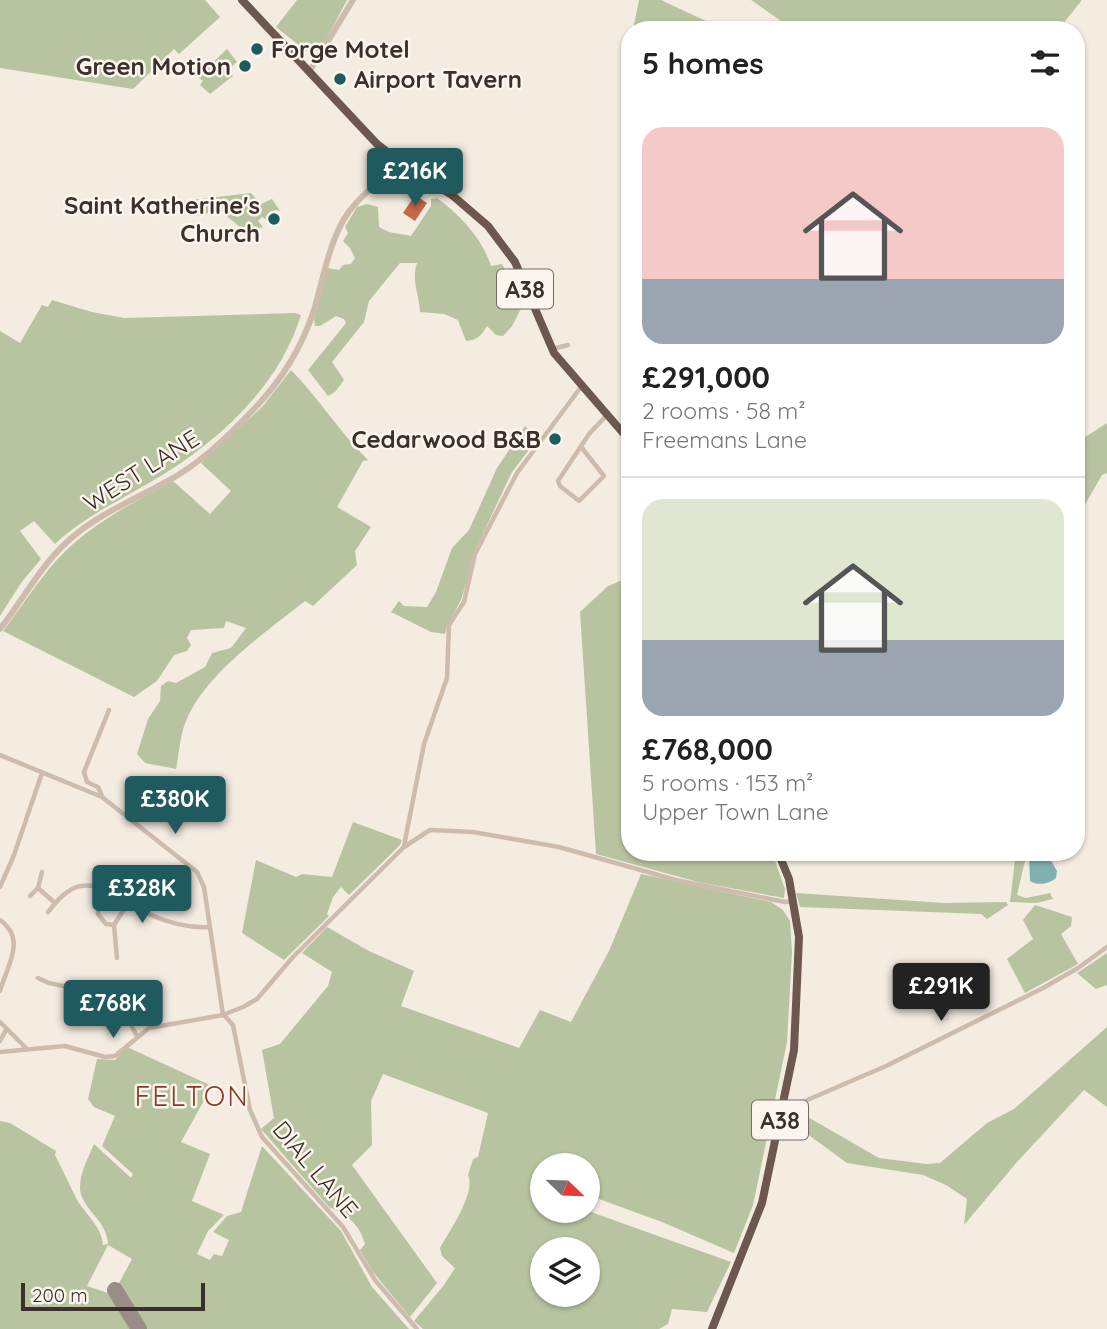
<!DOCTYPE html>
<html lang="en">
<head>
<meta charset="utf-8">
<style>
	body { margin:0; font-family:Quicksand,sans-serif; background:#f6f6f6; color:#222; height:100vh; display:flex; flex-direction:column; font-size:26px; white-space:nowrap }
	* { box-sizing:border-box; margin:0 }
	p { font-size:23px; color:#767676 }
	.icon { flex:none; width:38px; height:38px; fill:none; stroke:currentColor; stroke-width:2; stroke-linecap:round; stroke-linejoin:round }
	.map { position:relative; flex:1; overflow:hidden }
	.details { position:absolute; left:621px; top:21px; width:464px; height:840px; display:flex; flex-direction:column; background:#fff; border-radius:28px; box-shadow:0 2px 5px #0004 }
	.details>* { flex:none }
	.needle { width:46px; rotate:113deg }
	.tools { position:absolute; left:530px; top:1153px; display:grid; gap:14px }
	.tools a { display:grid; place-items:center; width:70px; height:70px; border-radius:50%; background:#fff; box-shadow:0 2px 5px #0004; font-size:35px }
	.scale { position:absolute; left:21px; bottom:18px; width:184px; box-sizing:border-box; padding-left:7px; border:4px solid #3b302b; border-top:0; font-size:19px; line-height:24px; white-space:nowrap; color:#3b302b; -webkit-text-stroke:5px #fbf5ee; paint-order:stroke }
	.price { position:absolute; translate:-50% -60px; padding:0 16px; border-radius:7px; background:#1f5a5e; color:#fff; font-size:23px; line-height:46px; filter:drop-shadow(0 2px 4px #0008) }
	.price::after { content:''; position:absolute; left:50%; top:42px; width:21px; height:16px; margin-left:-10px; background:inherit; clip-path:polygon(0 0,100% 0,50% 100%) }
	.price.on { background:#222; color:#fff }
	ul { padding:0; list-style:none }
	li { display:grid; align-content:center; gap:14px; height:371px; padding:0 21px }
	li+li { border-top:2px solid #e0e0e0 }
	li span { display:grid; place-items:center; height:217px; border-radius:21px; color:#555 }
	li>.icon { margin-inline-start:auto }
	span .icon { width:126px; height:126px; fill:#fffc; stroke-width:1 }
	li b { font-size:30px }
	h2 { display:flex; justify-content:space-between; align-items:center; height:84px; padding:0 21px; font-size:30px }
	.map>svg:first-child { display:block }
</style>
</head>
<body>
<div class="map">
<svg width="1107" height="1329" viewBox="0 0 1107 1329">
	<rect width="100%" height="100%" fill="#f4ebe1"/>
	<g fill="#b8c4a0" fill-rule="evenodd">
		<polygon points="0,0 205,0 220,17 179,54 174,49 133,89 0,68"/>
		<polygon points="297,0 347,0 320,51 306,51 276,27"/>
		<polygon points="639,0 661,0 708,22 704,30 633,30"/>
		<polygon points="751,0 1082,0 1058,30 794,30"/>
		<polygon points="227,49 237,62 227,71 233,76 210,94 200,85 203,81 198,77"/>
		<polygon points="251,193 261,204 272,199 280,211 275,210 265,219 262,217 258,221 263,227 245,231 219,210 197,216 183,201"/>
		<path d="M437,198C460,215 482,238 491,266L502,264L523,305L512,326L503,336L496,335L487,326C481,336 477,340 466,341L458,320L444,314L420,312C419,294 411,280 417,263H400L369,301L364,322L332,362L344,380L335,392L328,396L308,370L346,323L344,319L336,316L320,326H315L314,320L327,268L339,270L343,265L351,264L355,258L350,248L343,241L348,233L345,227L357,207L367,204L378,207L379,227L389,232L411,236L431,206V199Z"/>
		<path d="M52,300L92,312L124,318L295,313L301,315C278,390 214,445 149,483C116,502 83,518 55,544L34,521L20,531L41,559L21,583L0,616V331L20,343L42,305L48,307Z"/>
		<path d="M291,370C319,398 339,432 368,460L363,461L337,507L371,527L355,551L357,565L313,606L305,601C266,632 205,674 186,721C180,735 179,754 176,769L145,763L137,754L148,719L160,701L161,686L168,681L176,683L205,667L212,653L231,648L246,628L226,621L224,628L191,630L187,638L191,645L187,651L174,655L157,681L134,697L3,631C21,608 37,582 56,561C88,525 131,504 173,481L210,514L231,491L201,463L263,406Z"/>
		<polygon points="1107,423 1107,473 1102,475 1076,520 1076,443"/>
		<polygon points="525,426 539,437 512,472 478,544 461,600 447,626 445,634 431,632 391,612 399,601 404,606 427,607 436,592 452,548 469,530 497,468"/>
		<polygon points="630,577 630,852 772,852 785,889 784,898 698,882 596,854 580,612 608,586"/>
		<polygon points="353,822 402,840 400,845 349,895 341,887 333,897 327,914 329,916 284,960 242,933 256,860 296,877 302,874 332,877"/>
		<polygon points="1016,852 1027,852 1017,895 1026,898 1050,893 1053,899 1036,903 1010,902"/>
		<path d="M641,874L771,902L783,910L790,921L792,952L787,1042L753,1205L734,1253L662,1222L588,1195V1166H542V1211H588L731,1262L707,1312L672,1309L668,1324L659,1329H423L414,1321L444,1285L455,1268L442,1256L440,1248C450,1230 476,1193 468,1175L473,1159L478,1157L488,1113L383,1074L371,1101L372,1145L352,1165L437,1283L410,1317L373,1272L360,1250L365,1244C359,1223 347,1215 329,1207L261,1129L274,1118L262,1050L280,1044L328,986L332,972L302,953L327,927L369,951L414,971L401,1006L519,1048L540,1010L571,1022L609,951ZM542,1250H588V1295H542Z"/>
		<polygon points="796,893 944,903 1006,902 1008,905 987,919 981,914 800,907"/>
		<polygon points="1035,905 1072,917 1071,926 1061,934 1078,964 1025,993 1007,959 1033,939 1023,920"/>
		<polygon points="1107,953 1107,985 1096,989 1077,973"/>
		<polygon points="1107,1027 1107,1107 1084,1090 1017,1162 964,1225 967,1199 946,1185 923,1175 847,1163 788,1120 788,1116 799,1112 879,1158 926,1164 940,1163 987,1123 1014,1109"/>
		<path d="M127,1047L212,1086L181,1142L210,1154L192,1201L224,1215L208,1231L197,1254L210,1260L214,1254L222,1256L229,1240L213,1232L227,1216L241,1212L262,1146L341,1231L372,1287L409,1329H144L132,1314L118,1285L132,1259L108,1245L87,1286L111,1294L135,1329H0V1121L10,1123L56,1151L55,1155C62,1168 68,1182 75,1196C83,1213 102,1225 103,1245L108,1244C107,1223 90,1215 82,1197C75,1182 88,1158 94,1144L131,1178L133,1174L102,1146L115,1116L94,1107L88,1099L97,1059L115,1060Z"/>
	</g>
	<path fill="#7fb0b2" d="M1029,852H1046L1057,871L1056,878C1049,884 1038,886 1030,881Z"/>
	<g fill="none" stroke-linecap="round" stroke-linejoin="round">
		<polyline stroke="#988e86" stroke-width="16" points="115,1290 139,1329"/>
	</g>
	<polygon fill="#c8694b" points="415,195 427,203 415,221 403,213"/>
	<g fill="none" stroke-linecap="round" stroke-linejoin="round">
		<g stroke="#cdbbac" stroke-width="4.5">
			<polyline points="369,189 375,190 384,182 384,177"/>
			<polyline points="552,349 568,345"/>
			<polyline points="582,448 604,476 579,501 560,486 558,481 589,434 607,415"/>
			<polyline points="0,755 102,797 197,872 204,887 223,1015"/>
			<polyline points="102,796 98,787 87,782 84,772 109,710"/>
			<polyline points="404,846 424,744 447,678 449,625 464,602 475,554 517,473 581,387"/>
			<polyline points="0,887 14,855 42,773"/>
			<polyline points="38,888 55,903"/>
			<polyline points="99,889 98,914 106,924 114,925"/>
			<polyline points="30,896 38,888 42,872"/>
			<path d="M48,912C56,902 67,888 81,886C106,882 130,905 151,915C169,923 189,928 209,927"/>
			<path d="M0,920C27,939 7,966 0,991"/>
			<polyline points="117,958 114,925 128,903"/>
			<polyline points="38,978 49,983 116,997 137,1036"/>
			<polyline points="224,1015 233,1025 250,1110 262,1137 343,1227 375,1280 417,1329"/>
			<polyline points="0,1022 26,1048"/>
			<polyline points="0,1041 6,1030"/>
			<polyline points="0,1052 65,1046 105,1057 115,1056 149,1028 223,1015 243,1007 257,999 293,957 404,847 430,830 473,832 559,847 676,880 785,902 793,901"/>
			<polyline points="782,1111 886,1066 1043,988 1078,968 1107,947"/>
		</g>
		<g stroke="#cdbbac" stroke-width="6">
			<polyline points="309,72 353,0"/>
			<path d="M0,629C23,600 40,566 68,541C100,512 141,497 178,475C206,458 231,433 254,409C281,381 302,347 314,310C323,280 328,247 344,219C358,195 382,183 397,160"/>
		</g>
		<g stroke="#6c584f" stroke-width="8">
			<polyline points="242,0 377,144 404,165 452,195 488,226 515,262 554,353 630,441"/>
			<polyline points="712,1329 762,1203 794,1050 799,937 789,879 778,852"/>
		</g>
	</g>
	<g fill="#1f5a5e" stroke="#fbf5ee" stroke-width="2.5">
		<circle cx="257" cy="49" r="7"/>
		<circle cx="245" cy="66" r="7"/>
		<circle cx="340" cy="79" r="7"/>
		<circle cx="274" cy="219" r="7"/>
		<circle cx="555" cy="439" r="7"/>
	</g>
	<g text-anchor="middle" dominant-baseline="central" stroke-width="5" stroke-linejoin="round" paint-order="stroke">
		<g fill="#fbf5ee" stroke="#756b66" stroke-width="2">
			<rect x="497" y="269.5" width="56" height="39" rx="5"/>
			<rect x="752" y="1100.5" width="56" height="39" rx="5"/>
		</g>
		<g font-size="23" font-weight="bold" fill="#3b302b">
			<text x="525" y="289">A38</text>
			<text x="780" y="1120">A38</text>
		</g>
		<g font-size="24" font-weight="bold" fill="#3b302b" stroke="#fbf5ee" text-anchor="end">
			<text x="271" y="49" text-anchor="start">Forge Motel</text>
			<text x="231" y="66">Green Motion</text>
			<text x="354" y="79" text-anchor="start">Airport Tavern</text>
			<text x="260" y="205">Saint Katherine's<tspan x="260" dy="28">Church</tspan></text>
			<text x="541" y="439">Cedarwood B&amp;B</text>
		</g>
		<g font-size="24" fill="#3b302b" stroke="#fbf5ee">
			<text transform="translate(141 470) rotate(-32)">WEST LANE</text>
			<text transform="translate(316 1169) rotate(50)">DIAL LANE</text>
		</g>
		<g font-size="28" letter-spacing="2" fill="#8c3b22" stroke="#fbf5ee">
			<text x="192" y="1095">FELTON</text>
		</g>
	</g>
</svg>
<div class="tools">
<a><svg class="needle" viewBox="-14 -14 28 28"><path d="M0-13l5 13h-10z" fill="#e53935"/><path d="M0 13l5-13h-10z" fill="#767676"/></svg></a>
<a><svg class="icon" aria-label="layers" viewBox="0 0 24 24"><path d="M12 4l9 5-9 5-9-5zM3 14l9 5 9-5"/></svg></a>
</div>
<div class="scale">200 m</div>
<b class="price" style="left:415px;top:208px">£216K</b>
<b class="price" style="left:175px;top:836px">£380K</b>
<b class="price" style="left:142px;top:925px">£328K</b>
<b class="price on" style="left:941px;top:1023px">£291K</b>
<b class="price" style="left:113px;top:1040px">£768K</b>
<section class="details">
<h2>5 homes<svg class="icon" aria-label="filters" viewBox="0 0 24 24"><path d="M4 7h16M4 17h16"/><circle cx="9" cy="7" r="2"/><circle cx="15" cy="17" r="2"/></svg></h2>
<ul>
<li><span style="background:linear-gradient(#f6c9c9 70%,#9aa5b1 0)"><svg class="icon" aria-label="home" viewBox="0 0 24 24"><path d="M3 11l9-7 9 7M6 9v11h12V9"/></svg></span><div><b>£291,000</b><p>2 rooms · 58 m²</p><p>Freemans Lane</p></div></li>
<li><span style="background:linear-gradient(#dfe7d0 65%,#9aa5b1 0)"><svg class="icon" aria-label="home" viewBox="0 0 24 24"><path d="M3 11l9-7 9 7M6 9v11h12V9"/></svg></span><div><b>£768,000</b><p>5 rooms · 153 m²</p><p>Upper Town Lane</p></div></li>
</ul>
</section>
</div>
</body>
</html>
